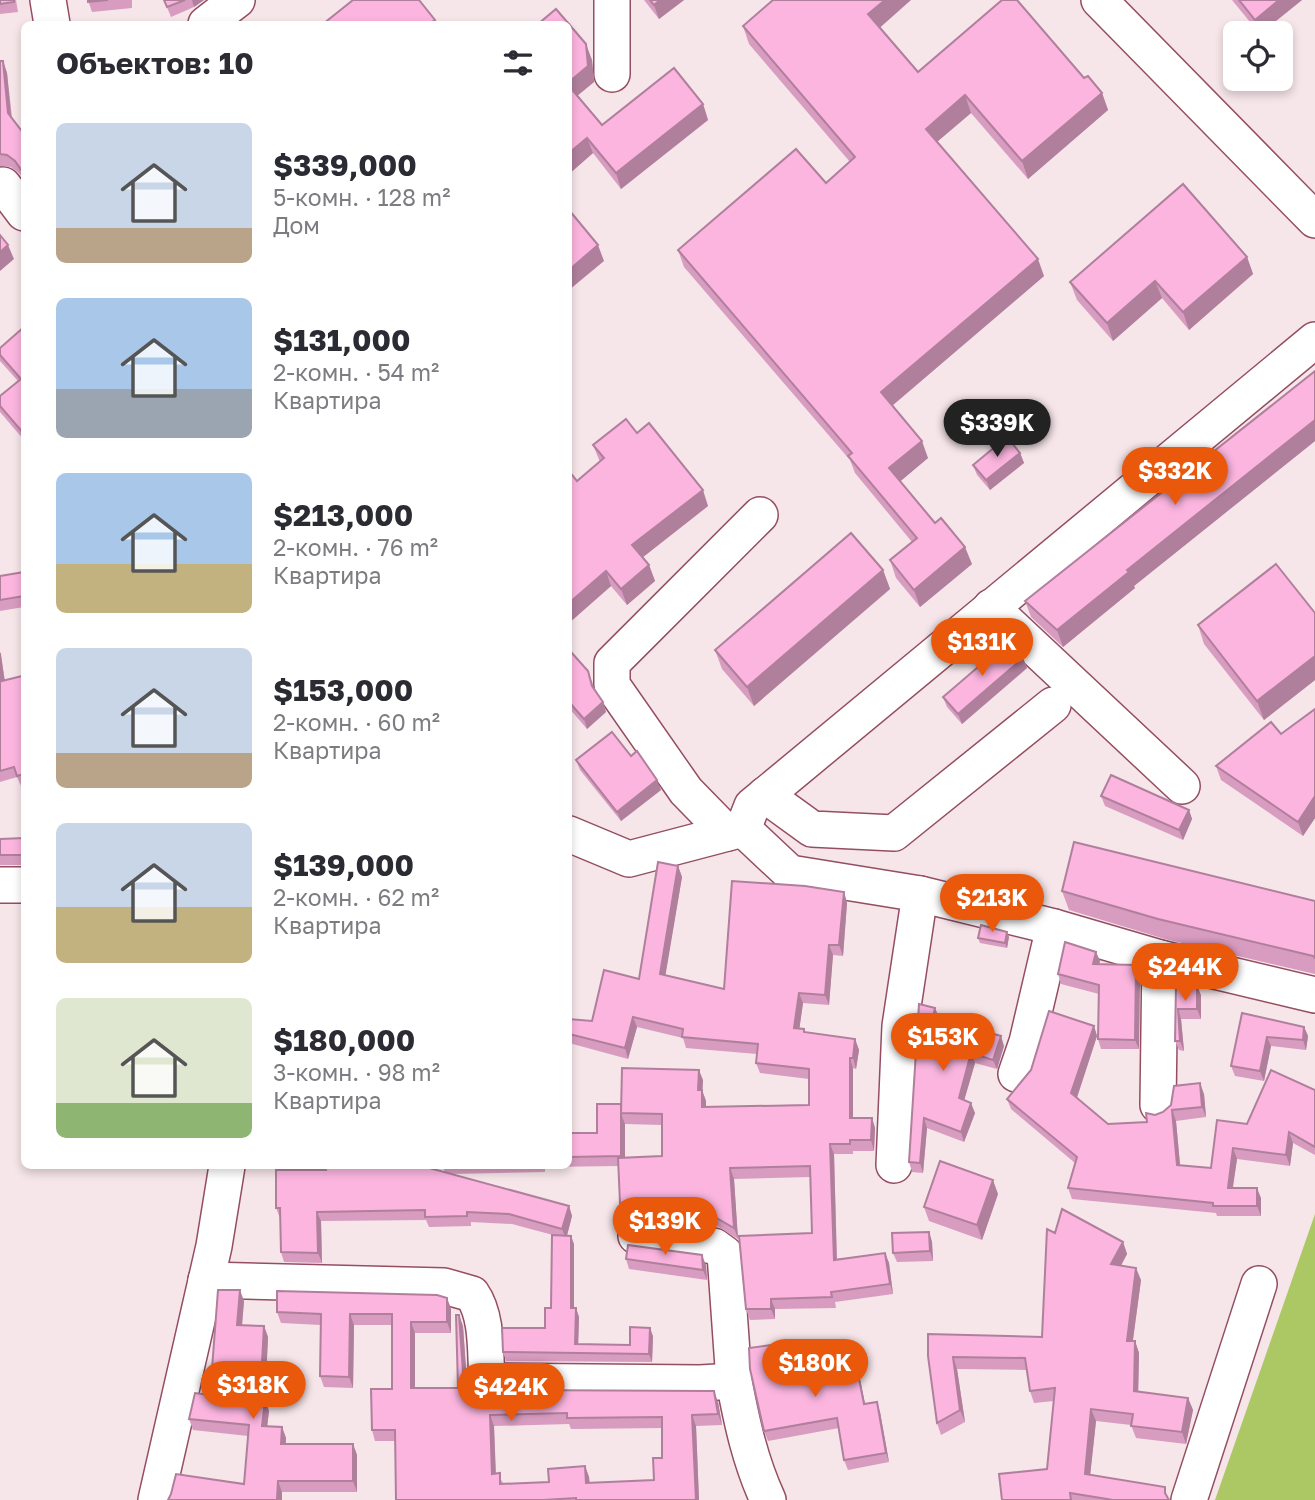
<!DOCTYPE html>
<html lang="ru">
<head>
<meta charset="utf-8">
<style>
	body { margin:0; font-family:"Golos Text",sans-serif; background:#f7f7f7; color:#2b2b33; height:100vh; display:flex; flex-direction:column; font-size:26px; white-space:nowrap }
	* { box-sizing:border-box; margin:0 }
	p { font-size:23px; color:#7c7c81 }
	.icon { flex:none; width:38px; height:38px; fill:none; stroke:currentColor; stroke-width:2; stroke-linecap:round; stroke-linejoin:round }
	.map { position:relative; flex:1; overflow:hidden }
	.panel { position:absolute; left:21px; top:21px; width:551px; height:1148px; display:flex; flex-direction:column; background:#fff; border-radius:10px; box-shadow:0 4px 10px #0003 }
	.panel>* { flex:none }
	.fabs { position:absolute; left:1223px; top:21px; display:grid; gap:14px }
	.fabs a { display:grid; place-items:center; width:70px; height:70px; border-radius:10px; background:#fff; box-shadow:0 4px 10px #0003; font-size:35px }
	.price { position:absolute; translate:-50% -60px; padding:0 16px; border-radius:24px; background:#ea580c; color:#fff; font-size:23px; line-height:46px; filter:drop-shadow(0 2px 4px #0008) }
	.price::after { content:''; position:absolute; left:50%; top:42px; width:21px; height:16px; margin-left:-10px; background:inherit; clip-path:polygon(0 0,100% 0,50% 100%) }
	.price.selected { background:#222; color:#fff }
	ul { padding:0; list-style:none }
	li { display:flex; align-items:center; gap:21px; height:175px; padding:0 35px }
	li span { display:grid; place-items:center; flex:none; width:196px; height:140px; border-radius:10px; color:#555 }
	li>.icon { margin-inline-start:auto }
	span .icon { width:84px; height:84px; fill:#fffc; stroke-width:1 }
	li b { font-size:30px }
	h2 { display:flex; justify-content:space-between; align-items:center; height:84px; padding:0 35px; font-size:30px }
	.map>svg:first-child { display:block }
</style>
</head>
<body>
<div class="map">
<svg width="1315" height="1500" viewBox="0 0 1315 1500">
	<rect width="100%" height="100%" fill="#f6e5e9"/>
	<polygon fill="#acc865" points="1315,1214 1315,1500 1215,1500"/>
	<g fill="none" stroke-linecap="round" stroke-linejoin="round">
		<g stroke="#944e62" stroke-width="38">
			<g id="minor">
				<polyline points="48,0 52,24"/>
				<polyline points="612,0 612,74"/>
				<polyline points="1099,0 1315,220"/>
				<polyline points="206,24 237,0"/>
				<polyline points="3,185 24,213"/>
				<polyline points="991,607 1182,786"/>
				<polyline points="765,795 812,829 894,833 1053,705"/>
				<polyline points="743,829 790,873 920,894 1054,927 1160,958 1315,995"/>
				<polyline points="727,833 686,791 612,685 612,663 760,515"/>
				<polyline points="569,834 629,859 743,829 752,806 1315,340"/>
				<polyline points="0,885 24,885"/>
				<polyline points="1016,1074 1027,1042 1054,927"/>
				<polyline points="1158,1105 1160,958"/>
				<polyline points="894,1165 900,1026 920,894"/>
				<polyline points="636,1236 714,1246 725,1254 734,1381"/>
				<path d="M206,1280L444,1286L472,1294C488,1317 485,1353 487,1381L700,1383L734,1381C742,1423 750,1461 768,1500"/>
				<polyline points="156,1500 214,1246 227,1166"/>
				<polyline points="1189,1500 1259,1284"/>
			</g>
		</g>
		<use href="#minor" stroke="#fff" stroke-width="35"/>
	</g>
	<g fill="#d89cc0" fill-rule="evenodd">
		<polygon points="0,0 16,0 18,12 0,14"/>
		<polygon points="88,0 132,0 132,8 92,12"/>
		<polygon points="164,0 204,0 194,7 171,17"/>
		<polygon points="644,0 684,0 659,19"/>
		<polygon points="1232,0 1302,0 1261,33 1259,33"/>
		<polygon points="569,24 592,60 594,82 577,96 602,125 703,104 708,120 621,189 593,153 569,174"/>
		<polygon points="743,26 880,27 918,72 1084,78 1102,93 1108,110 1028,179 971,113 937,142 1044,276 892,406 928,458 900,481 935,523 972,564 920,607 896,578 890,560 912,542 855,473 850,460 684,267 678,250 826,183 850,162 749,44"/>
		<polygon points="0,61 3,61 7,73 12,117 24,134 24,180 19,173 11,167 0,166"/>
		<polygon points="1247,257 1253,274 1189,330 1162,298 1113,341 1077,300 1070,282"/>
		<polygon points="24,327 24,440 0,412 0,396 18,381 0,361 0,348"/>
		<polygon points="1315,371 1315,441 1134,586 1135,588 1063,647 1031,617 1025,601"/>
		<polygon points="637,433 708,506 643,557 649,565 655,581 627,605 611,586 569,623 569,471 577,481 600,462 593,445"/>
		<polygon points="1020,453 1024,463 990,490 977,475 973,465"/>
		<polygon points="883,570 890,589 754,706 722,669 715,650"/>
		<polygon points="24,572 24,607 0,611 0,576"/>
		<polygon points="1315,613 1315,680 1264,720 1204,644 1198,625"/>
		<polygon points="0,652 5,681 24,683 24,785 21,786 17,777 0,782"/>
		<polygon points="569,654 592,681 594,689 603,702 606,712 587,729 569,708"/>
		<polygon points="1023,658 1027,668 962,724 947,707 943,697"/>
		<polygon points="1315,709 1315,818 1303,836 1221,780 1216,766 1281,734"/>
		<polygon points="631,756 661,790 621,821 580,770 576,760"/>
		<polygon points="1101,796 1189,810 1192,819 1183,840 1105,806"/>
		<polygon points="24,838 24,865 0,865 0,839"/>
		<path d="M678,866L682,877L665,975L724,989L844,892L847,903L843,956L833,955L829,1005L803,1003L799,1029L805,1033L855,1039L859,1050L856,1069L853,1068V1118H872L875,1128L874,1151H853V1154H834L837,1259L885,1253L889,1263L893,1294L835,1302L836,1308L775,1309V1319L750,1320L746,1309L812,1233L810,1177L734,1179L738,1239L717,1226L636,1216L635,1213H623L620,1203L618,1166L545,1167V1172L452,1174L569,1206L572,1216L567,1236L574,1244V1308H576L579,1317L578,1344L630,1345L653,1336L652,1362L506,1361L503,1352L545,1328L551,1308L553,1235L512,1224L471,1222V1226L429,1227L426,1220L321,1221L322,1263L284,1262L281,1252L280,1218L276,1208L326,1170L325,1166H425L445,1172L442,1166H569V1133H597L621,1104L703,1080L702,1090L706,1101V1107L809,1105V1079L760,1073L756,1063L757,1054L686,1048L683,1038L637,1027L628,1059L569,1043V1019L592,1021L639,979ZM625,1124L662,1125V1156L625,1158Z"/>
		<polygon points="1062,891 1315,901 1315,974 1165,939 1069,910"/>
		<polygon points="1009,937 1007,948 980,943 978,938"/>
		<polygon points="1096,952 1100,961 1099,964 1136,965 1140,975 1139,1049 1101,1049 1098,1039 1099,994 1061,984 1058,974"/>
		<polygon points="1176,985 1201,995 1201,1019 1181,1019 1184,1051 1179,1050 1175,1041"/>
		<polygon points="919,1004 939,1017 938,1018 1004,1046 997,1069 975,1063 964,1100 975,1113 964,1142 927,1128 923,1173 912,1172 909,1162"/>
		<polygon points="1242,1013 1304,1027 1308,1036 1306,1050 1271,1046 1264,1081 1235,1076 1231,1066"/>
		<polygon points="1094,1026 1097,1036 1077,1098 1108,1124 1147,1122 1155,1115 1163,1112 1204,1094 1206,1117 1176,1121 1180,1165 1211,1168 1247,1124 1315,1090 1315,1155 1293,1143 1290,1166 1237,1159 1233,1188 1261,1198 1261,1216 1217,1216 1216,1213 1072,1199 1068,1188 1075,1163 1011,1109 1007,1099"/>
		<polygon points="998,1194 982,1240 929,1221 924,1207"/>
		<polygon points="929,1232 932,1242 933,1261 897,1262 893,1253"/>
		<polygon points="1055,1233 1123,1242 1127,1254 1121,1266 1141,1280 1133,1341 1135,1341 1139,1353 1138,1392 1188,1398 1193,1410 1186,1444 1136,1438 1131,1425 1096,1421 1090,1475 1170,1500 1002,1500 1047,1469 1054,1401 1034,1403 1030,1391 1027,1370 957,1369 965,1422 941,1435 937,1423 928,1356 1042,1337"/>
		<polygon points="626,1259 706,1265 707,1280 629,1269"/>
		<path d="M447,1298L451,1309V1333H415V1388H458L463,1326L467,1382L474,1388L483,1390L718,1402L722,1425L696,1426L699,1500H396L395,1441H375L372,1430L392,1389V1325H354L353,1388L324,1387L320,1376L321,1325L281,1323L277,1312ZM569,1424L571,1429L662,1428V1458L654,1480L590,1483L589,1477L585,1466L549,1482L504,1484L496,1473L494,1426Z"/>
		<polygon points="244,1301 242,1325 264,1326 268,1337 265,1400 269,1411 267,1426 282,1427 286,1438 286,1444 353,1444 357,1455 357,1492 282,1492 248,1436 193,1430 189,1419 210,1395"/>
		<polygon points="772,1345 776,1360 837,1354 841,1364 842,1378 858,1374 861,1384 865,1404 880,1412 889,1462 848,1470 844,1460 839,1428 768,1441 764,1431"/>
	</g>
	<g fill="#b07f9c">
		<polygon points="192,0 204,0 194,7"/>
		<polygon points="660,0 684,0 659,19 654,5"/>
		<polygon points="885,0 911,0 875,32 868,14"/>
		<polygon points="1279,0 1302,0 1261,33 1260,33 1255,20"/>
		<polygon points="586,44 592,60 594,82 572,100 569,90 569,82"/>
		<polygon points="3,61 7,73 12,125 8,113"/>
		<polygon points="1102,93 1108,110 1028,179 1022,161"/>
		<polygon points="965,95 971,113 932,146 926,129"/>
		<polygon points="703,104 708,120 621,189 616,173"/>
		<polygon points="587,138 593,153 569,174 569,153"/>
		<polygon points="8,245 14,259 0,271 0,252"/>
		<polygon points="598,245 604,261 569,290 569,270"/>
		<polygon points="1247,257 1253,274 1189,330 1183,312"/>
		<polygon points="1038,259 1044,276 887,410 881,392"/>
		<polygon points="1155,281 1162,298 1113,341 1107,323"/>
		<polygon points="1315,420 1315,441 1134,586 1135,588 1063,647 1057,630 1127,570"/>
		<polygon points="922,441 928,458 896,485 889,468"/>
		<polygon points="1020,453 1024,463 990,490 986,480"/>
		<polygon points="703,490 708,506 638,561 632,545"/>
		<polygon points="965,547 972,564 920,607 914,590"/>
		<polygon points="649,565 655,581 627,605 621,589"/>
		<polygon points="883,570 890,589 754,706 747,687"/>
		<polygon points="606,571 611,586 569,623 569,603"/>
		<polygon points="0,652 1,654 6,691 2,681 0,664"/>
		<polygon points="1315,656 1315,680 1264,720 1257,701"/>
		<polygon points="1023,658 1027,668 962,724 958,714"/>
		<polygon points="603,702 606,712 587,729 584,719"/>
		<polygon points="657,780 661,790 621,821 617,812"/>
		<polygon points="1315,796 1315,818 1303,836 1298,822"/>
		<polygon points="1189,810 1192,819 1183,840 1179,830"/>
		<polygon points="678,866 682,877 664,984 660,974"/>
		<polygon points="844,892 847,903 843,956 839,945"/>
		<polygon points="1007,932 1009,937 1007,948 1005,943"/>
		<polygon points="829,945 833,955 829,1005 825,995"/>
		<polygon points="1096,952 1100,961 1097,974 1093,964"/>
		<polygon points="1136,965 1140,975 1139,1049 1135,1040"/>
		<polygon points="1197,985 1201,995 1201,1019 1197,1009"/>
		<polygon points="799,993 803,1003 798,1039 794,1028"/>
		<polygon points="935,1008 939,1017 937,1027 933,1017"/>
		<polygon points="1178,1009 1181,1019 1184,1051 1180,1041"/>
		<polygon points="633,1017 637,1027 628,1059 625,1048"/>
		<polygon points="1094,1026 1097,1036 1075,1103 1071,1093"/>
		<polygon points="1304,1027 1308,1036 1306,1050 1303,1040"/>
		<polygon points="1001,1036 1004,1046 997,1069 993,1060"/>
		<polygon points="1267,1037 1271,1046 1264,1081 1260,1071"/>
		<polygon points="855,1039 859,1050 856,1069 853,1058"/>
		<polygon points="971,1053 975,1063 962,1108 959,1098"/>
		<polygon points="850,1058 853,1068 853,1128 850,1118"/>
		<polygon points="699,1070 703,1080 702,1101 698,1090"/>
		<polygon points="1200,1083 1204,1094 1206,1117 1202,1107"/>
		<polygon points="702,1090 706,1101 706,1118 702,1107"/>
		<polygon points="971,1103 975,1113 964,1142 961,1132"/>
		<polygon points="1172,1110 1176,1121 1181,1175 1177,1165"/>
		<polygon points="621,1114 625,1124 625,1166 621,1156"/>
		<polygon points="872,1118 875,1128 874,1151 871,1140"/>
		<polygon points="924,1118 927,1128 923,1173 920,1163"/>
		<polygon points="1289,1132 1293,1143 1290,1166 1286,1155"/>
		<polygon points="830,1144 834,1154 837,1270 834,1260"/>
		<polygon points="1233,1148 1237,1159 1231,1198 1228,1188"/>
		<polygon points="730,1168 734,1179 738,1239 734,1228"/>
		<polygon points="993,1180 998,1194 982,1240 977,1225"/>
		<polygon points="1257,1188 1261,1198 1261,1216 1257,1206"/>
		<polygon points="569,1206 572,1216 566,1239 562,1229"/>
		<polygon points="317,1212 321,1221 322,1263 318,1253"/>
		<polygon points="929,1232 932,1242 933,1261 930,1251"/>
		<polygon points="571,1236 574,1244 574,1317 571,1308"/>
		<polygon points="1123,1242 1127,1254 1115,1276 1111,1264"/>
		<polygon points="885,1253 889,1263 893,1294 890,1284"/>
		<polygon points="702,1255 706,1265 707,1280 703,1270"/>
		<polygon points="1136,1268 1141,1280 1131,1353 1127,1341"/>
		<polygon points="240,1290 244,1301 241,1336 237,1325"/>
		<polygon points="447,1298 451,1309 451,1333 447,1322"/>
		<polygon points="771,1299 775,1309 775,1319 771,1309"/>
		<polygon points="576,1308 579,1317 578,1353 575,1344"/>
		<polygon points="350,1314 354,1325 353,1388 349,1377"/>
		<polygon points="459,1315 463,1326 467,1383 463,1372"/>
		<polygon points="411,1322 415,1333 415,1399 411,1388"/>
		<polygon points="264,1326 268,1337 265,1400 269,1411 266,1437 262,1426 260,1399"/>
		<polygon points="650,1328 653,1336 652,1362 649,1354"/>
		<polygon points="1135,1341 1139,1353 1138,1403 1134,1391"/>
		<polygon points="772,1345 775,1355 777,1370 773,1361"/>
		<polygon points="837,1354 841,1364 843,1388 840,1378"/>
		<polygon points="953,1357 957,1369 965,1422 960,1410"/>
		<polygon points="858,1374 861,1384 867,1414 864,1404"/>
		<polygon points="714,1391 718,1402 722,1425 718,1414"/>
		<polygon points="1188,1398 1193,1410 1186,1444 1182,1432"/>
		<polygon points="877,1402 880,1412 889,1462 886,1453"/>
		<polygon points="1091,1409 1096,1421 1089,1486 1085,1474"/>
		<polygon points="490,1415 494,1426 496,1484 492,1474"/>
		<polygon points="692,1415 696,1426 699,1500 696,1500"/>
		<polygon points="282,1427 286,1438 285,1455 281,1444"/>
		<polygon points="353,1444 357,1455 357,1492 353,1481"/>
		<polygon points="585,1466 589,1477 590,1494 586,1483"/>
		<polygon points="278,1481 282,1492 282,1500 277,1500"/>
	</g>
	<g fill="#fbb5df" stroke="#b07f9c" stroke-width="2" fill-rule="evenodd">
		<polygon points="0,0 14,0 14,2 0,4"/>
		<polygon points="88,0 108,0 88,2"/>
		<polygon points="164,0 185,0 167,7"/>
		<polygon points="353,0 419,0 435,20 429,24 323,24"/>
		<polygon points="650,0 660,0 654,5"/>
		<polygon points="773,0 885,0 868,14 918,72 1002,0 1017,0 1084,78 1088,76 1102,93 1022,161 965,95 926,129 1038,259 881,392 922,441 889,468 935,523 941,518 965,547 914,590 890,560 917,538 848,456 852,453 678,250 796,149 826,183 855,157 743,26"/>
		<polygon points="1239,0 1279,0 1255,20"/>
		<polygon points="556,9 586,44 588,66 569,82 569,24 538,24"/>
		<polygon points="0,61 3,61 8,113 24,134 24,174 15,161 7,155 0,154"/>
		<polygon points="674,68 703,104 616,173 587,138 569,153 569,86 602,125"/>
		<polygon points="1183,184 1247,257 1183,312 1155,281 1107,323 1070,282"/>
		<polygon points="569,210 598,245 569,270"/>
		<polygon points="0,235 8,245 0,252"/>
		<polygon points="24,327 24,434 0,406 0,396 21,379 0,355 0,348"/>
		<polygon points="1315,371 1315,420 1127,570 1129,572 1057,630 1025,601"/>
		<polygon points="626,419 637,433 649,423 703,490 632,545 649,565 621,589 606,571 569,603 569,471 577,481 604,458 593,445"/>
		<polygon points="1007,437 1020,453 986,480 973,465"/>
		<polygon points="851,533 883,570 747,687 715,650"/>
		<polygon points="1276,564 1315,613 1315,656 1257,701 1198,625"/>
		<polygon points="24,572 24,596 0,600 0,576"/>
		<polygon points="1006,643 1023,658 958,714 943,697"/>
		<polygon points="571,652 588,671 592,686 603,702 584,719 569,702 569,654"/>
		<polygon points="0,664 2,681 22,676 24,685 24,774 17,776 14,767 0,771"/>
		<polygon points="1315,709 1315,796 1298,822 1216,766 1271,722 1281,734"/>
		<polygon points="612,732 631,756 637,751 657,780 617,812 576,760"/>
		<polygon points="1111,775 1189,810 1179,830 1101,796"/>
		<polygon points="24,838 24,856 20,855 0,855 0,839"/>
		<polygon points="1074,842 1315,901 1315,958 1313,956 1158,919 1062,891"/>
		<polygon points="658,862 678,866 660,974 724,989 732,881 805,886 844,892 839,945 829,945 825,995 799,993 794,1028 804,1029 804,1032 855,1039 853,1058 850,1058 850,1118 872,1118 871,1140 850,1140 850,1144 830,1144 834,1260 885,1253 890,1284 831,1292 832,1297 771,1299 771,1309 746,1309 739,1236 812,1233 810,1166 730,1168 734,1228 713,1216 632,1206 633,1202 620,1203 618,1158 662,1156 662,1114 621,1113 622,1068 699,1070 698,1090 702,1090 702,1107 809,1105 809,1069 756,1063 758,1044 682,1037 683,1029 633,1017 625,1048 569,1034 569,1019 592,1021 604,970 639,979"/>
		<polygon points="981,925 1007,932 1005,943 978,938"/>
		<polygon points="1065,942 1096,952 1093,964 1136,965 1135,1040 1098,1039 1099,985 1058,974"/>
		<polygon points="1176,985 1197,985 1197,1009 1178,1009 1180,1041 1175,1041"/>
		<polygon points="919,1004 935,1008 933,1017 1001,1036 993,1060 971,1053 959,1098 971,1103 961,1132 924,1118 920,1163 909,1162"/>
		<polygon points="1049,1011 1094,1026 1071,1093 1108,1124 1147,1122 1146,1113 1155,1115 1163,1112 1171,1105 1174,1086 1200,1083 1202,1107 1172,1110 1177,1165 1211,1168 1217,1120 1247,1124 1271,1070 1315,1090 1315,1147 1289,1132 1286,1155 1233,1148 1228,1188 1257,1188 1257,1206 1213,1206 1213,1203 1068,1188 1077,1157 1007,1099 1031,1070"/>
		<polygon points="1242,1013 1304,1027 1303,1040 1267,1037 1260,1071 1231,1066"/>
		<polygon points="597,1104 621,1104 621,1156 569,1157 569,1133 597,1133"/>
		<polygon points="940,1161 993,1180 977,1225 924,1207"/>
		<polygon points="325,1166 422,1166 569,1206 562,1229 509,1214 467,1212 467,1216 425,1217 425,1210 317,1212 318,1253 281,1252 280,1208 276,1208 276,1170 326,1170"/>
		<polygon points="1062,1209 1123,1242 1111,1264 1136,1268 1127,1341 1135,1341 1134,1391 1188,1398 1182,1432 1131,1426 1133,1414 1091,1409 1085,1474 1165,1487 1165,1493 1169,1500 1113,1500 1070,1493 1071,1500 1002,1500 999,1474 1047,1469 1055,1388 1030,1391 1025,1358 953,1357 960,1410 937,1423 928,1356 928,1334 1042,1337 1047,1229 1055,1233"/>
		<polygon points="929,1232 930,1251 893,1253 892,1233"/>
		<polygon points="552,1235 571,1236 571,1308 576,1308 575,1344 630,1345 630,1327 650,1328 649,1354 503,1352 502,1328 545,1328 545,1308 551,1308"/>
		<polygon points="628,1245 702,1255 703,1270 626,1259"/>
		<polygon points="218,1290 240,1290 237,1325 264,1326 260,1399 265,1400 262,1426 282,1427 281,1444 353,1444 353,1481 278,1481 277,1500 168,1500 171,1494 176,1474 244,1484 249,1425 189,1419 195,1393 210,1395"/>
		<path d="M277,1291L437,1295L447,1298V1322H411V1388H458L456,1315H459L463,1372L466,1381L474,1388L483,1390L714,1391L718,1414L692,1415L696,1500H576V1498L543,1500H396L395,1430H372L371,1389H392V1314H350L349,1377L320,1376L321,1314L277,1312ZM567,1413V1418L662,1417V1458H653L654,1480L586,1483L585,1466L548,1469L549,1482L500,1484V1473L492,1474L490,1415Z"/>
		<polygon points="772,1345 773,1361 837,1354 840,1378 858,1374 864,1404 877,1402 886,1453 844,1460 837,1418 764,1431 750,1369 749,1348"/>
	</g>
</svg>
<div class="fabs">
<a><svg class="icon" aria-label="locate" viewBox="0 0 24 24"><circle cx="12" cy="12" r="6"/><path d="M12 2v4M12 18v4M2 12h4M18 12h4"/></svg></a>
</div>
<b class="price selected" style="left:997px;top:459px">$339K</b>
<b class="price" style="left:1175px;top:507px">$332K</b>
<b class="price" style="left:982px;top:678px">$131K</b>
<b class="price" style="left:992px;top:934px">$213K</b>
<b class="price" style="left:1185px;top:1003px">$244K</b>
<b class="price" style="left:943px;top:1073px">$153K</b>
<b class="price" style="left:665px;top:1257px">$139K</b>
<b class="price" style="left:815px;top:1399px">$180K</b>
<b class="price" style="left:253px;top:1421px">$318K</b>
<b class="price" style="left:511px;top:1423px">$424K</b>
<section class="panel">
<h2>Объектов: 10<svg class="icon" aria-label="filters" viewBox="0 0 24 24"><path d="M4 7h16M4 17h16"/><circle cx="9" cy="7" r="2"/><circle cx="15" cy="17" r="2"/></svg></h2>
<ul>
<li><span style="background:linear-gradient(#c9d6e8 75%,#b9a48a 0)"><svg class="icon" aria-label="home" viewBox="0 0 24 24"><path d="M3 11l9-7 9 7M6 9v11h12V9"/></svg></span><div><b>$339,000</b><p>5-комн. · 128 m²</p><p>Дом</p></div></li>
<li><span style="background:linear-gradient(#a9c7e8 65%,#9aa5b1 0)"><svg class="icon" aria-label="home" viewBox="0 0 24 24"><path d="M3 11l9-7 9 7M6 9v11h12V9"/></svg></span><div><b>$131,000</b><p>2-комн. · 54 m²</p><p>Квартира</p></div></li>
<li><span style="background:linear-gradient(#a9c7e8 65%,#c2b280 0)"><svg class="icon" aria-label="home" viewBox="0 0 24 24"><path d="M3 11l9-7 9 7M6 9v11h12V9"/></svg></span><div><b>$213,000</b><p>2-комн. · 76 m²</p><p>Квартира</p></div></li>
<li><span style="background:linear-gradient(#c9d6e8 75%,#b9a48a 0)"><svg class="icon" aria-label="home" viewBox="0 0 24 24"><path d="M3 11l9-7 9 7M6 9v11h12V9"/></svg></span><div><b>$153,000</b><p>2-комн. · 60 m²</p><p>Квартира</p></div></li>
<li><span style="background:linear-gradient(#c9d6e8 60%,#c2b280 0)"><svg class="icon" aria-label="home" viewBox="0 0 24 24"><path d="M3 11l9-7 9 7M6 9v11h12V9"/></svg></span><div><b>$139,000</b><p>2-комн. · 62 m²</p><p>Квартира</p></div></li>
<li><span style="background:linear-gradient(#dfe7d0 75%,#8fb573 0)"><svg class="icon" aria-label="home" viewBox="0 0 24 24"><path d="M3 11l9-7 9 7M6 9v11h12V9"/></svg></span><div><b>$180,000</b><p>3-комн. · 98 m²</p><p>Квартира</p></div></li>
</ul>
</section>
</div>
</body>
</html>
